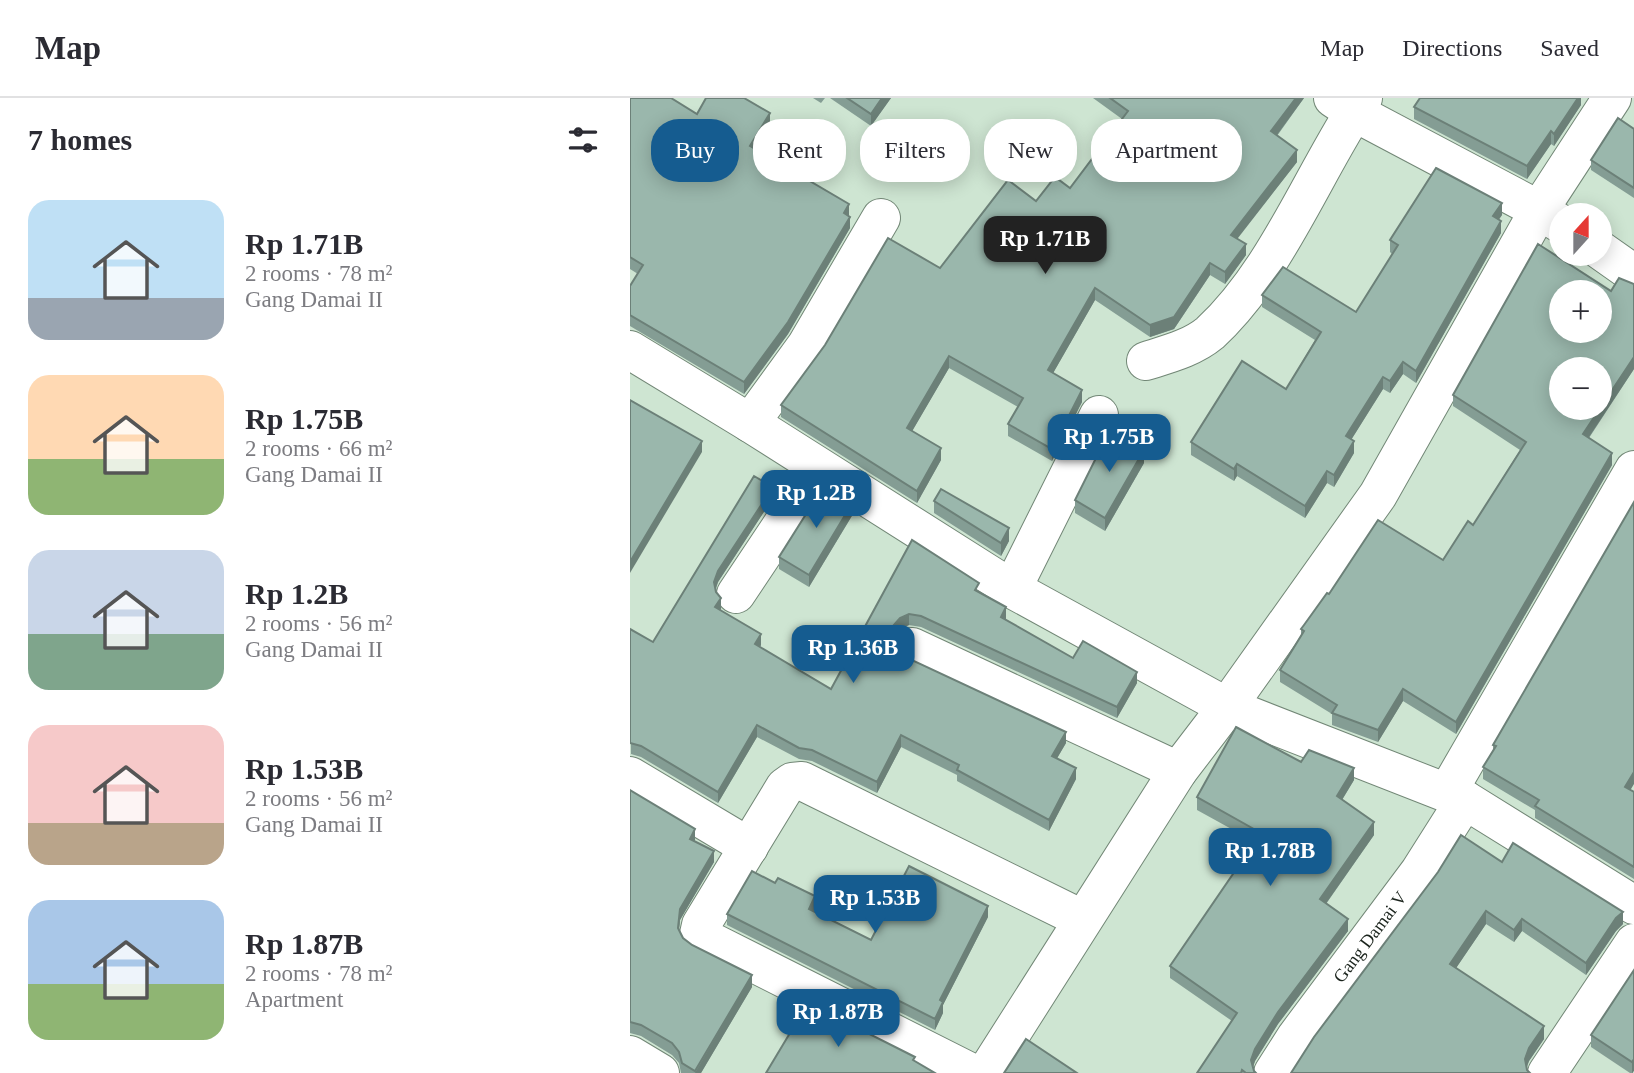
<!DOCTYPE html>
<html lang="en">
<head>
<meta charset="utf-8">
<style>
	body { margin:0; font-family:"Times New Roman",serif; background:#f2f2f3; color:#2b2b33; height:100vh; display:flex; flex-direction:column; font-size:26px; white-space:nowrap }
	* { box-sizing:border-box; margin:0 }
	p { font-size:23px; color:#7c7c81 }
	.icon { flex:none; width:38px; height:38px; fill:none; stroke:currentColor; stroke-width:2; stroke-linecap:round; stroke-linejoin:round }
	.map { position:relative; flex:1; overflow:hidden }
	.side { display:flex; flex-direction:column; background:#fff; width:630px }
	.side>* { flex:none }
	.guide { position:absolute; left:21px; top:21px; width:665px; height:63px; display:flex; gap:14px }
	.needle { width:46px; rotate:21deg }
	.tools { position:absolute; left:919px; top:105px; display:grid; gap:14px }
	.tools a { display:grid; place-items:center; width:63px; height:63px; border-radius:50%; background:#fff; box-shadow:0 4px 18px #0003; font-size:35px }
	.price { position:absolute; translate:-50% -60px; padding:0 16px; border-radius:14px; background:#155c90; color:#fff; font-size:23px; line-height:46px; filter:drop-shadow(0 2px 4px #0008) }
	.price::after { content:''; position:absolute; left:50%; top:42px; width:21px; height:16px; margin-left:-10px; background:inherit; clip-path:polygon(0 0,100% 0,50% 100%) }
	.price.on { background:#222; color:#fff }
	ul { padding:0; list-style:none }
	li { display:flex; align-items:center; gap:21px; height:175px; padding:0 28px }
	li span { display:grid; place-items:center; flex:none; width:196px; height:140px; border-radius:21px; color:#555 }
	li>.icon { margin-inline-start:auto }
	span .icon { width:84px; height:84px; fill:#fffc; stroke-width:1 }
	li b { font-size:30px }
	h2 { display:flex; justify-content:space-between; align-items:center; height:84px; padding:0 28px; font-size:30px }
	.tag { padding:0 24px; border-radius:28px; background:#fff; box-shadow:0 4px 18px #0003; font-size:24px; line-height:63px }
	.tag.on { background:#155c90; color:#fff }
	header { display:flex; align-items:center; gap:42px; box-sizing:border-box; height:98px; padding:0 35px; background:#fff; border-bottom:2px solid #e1e1e2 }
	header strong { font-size:33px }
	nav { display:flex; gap:38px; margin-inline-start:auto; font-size:24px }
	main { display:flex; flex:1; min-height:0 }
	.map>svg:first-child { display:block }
</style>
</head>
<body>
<header>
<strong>Map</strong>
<nav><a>Map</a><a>Directions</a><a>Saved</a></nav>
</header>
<main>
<section class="side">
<h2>7 homes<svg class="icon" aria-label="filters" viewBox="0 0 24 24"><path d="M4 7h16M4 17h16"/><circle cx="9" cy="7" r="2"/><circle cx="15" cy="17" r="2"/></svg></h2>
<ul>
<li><span style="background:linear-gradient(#bfe0f5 70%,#9aa5b1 0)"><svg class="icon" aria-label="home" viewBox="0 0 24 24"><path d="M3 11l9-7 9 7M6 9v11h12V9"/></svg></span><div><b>Rp 1.71B</b><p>2 rooms · 78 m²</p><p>Gang Damai II</p></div></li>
<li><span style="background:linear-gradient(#ffd9b3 60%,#8fb573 0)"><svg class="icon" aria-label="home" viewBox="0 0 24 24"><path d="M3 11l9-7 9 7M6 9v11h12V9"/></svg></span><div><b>Rp 1.75B</b><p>2 rooms · 66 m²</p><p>Gang Damai II</p></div></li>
<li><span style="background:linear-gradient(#c9d6e8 60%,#7fa58c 0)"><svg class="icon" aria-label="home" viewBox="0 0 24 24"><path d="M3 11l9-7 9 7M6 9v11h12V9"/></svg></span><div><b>Rp 1.2B</b><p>2 rooms · 56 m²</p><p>Gang Damai II</p></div></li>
<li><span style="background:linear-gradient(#f6c9c9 70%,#b9a48a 0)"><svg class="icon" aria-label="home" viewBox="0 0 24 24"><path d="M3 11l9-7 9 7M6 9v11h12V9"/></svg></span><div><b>Rp 1.53B</b><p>2 rooms · 56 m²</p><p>Gang Damai II</p></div></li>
<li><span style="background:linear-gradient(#a9c7e8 60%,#8fb573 0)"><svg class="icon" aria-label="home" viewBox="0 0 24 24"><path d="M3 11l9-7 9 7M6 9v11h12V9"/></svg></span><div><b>Rp 1.87B</b><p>2 rooms · 78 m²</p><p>Apartment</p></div></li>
</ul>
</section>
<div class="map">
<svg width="1004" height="975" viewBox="0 0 1004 975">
	<rect width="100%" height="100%" fill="#cee5d2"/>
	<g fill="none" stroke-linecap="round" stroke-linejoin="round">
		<g stroke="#728776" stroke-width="40">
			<g id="minor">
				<polyline points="703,0 724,14 909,112 931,126"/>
				<polyline points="970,152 1004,176"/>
				<polyline points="0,252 120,325 382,491 597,609 835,702 1004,807"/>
				<path d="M516,263C538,256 562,250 580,235C647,173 683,75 733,0"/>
				<polyline points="120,325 176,248 251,120"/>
				<polyline points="382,491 469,317"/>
				<polyline points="106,496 158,418 187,369"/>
				<polyline points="282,549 548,673"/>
				<polyline points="0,678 119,749"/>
				<polyline points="817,695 1004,372"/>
				<polyline points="0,957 30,975"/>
				<polyline points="342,975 72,839 69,836 71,827 155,689 162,684 172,683 452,821"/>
				<polyline points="356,975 548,673 597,609 748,397 909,112 982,0"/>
				<polyline points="643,975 666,939 790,773 835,702"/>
				<polyline points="917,975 1004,845"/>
			</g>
		</g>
		<use href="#minor" stroke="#fff" stroke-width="38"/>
	</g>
	<g fill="#849d94">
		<polygon points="0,0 67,16 140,27 125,51 219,118 220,130 158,236 114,296 0,228 0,188 8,176 0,171"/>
		<polygon points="183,0 195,0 191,5"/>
		<polygon points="200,0 261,0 241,28"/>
		<polygon points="463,0 674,0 647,38 667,64 607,140 616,157 595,186 580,177 544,231 520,239 465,202 423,275 452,304 422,363 378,338 378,326 388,309 319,270 282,333 311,362 287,405 151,319 151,307 310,170 406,103 440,90 492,21"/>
		<polygon points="951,0 951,7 924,48 921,46 897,81 784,21 784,9"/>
		<polygon points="1004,31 1004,100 961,72 961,62"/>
		<polygon points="872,117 869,121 871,135 786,285 773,276 760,295 753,291 721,342 724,355 704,389 697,385 675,420 607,378 604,383 561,357 561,344 656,291 685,242 632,209 632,197 726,214 762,156 760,154 760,142"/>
		<polygon points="1004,271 959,340 982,367 826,636 773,603 748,644 702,627 702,616 650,584 650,572 671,537 671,531 699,496 813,462 843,427 890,352 823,308 823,297"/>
		<polygon points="514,365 475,433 445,415 445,402"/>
		<polygon points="143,400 88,484 86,491 90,511 131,547 130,549 201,591 282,442 349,494 376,521 376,522 443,560 507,585 487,620 291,529 279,527 270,531 263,539 262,544 265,551 273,558 436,645 427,660 446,681 419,733 327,683 327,677 271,649 247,695 182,663 169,661 127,639 88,705 11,659 1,656 0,531 23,544"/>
		<polygon points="304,403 379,443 371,458 304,415"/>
		<polygon points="223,416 179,489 149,471 149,459"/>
		<polygon points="863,647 1004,694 1004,781 905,720 905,712 853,681 853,669 863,652"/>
		<polygon points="671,664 724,682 712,702 744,737 696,806 718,833 648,926 625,963 623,969 626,975 567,975 602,923 540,880 540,868 625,744 567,712 567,699"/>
		<polygon points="0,692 65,742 65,743 84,764 50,822 49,832 53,840 62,847 122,889 71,975 51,975 49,965 42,957 11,938 0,935"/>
		<polygon points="872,764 993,826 986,833 956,877 892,833 884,844 856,826 826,870 914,941 899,963 897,969 897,972 661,975"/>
		<polygon points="185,810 184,813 241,842 358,819 313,907 313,915 305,932 97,827 97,816"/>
		<polygon points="1004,872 1003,975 1000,975 961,949 961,937"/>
	</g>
	<g fill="#6c8078">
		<polygon points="252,0 261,0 241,28 241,16"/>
		<polygon points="666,0 674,0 641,45 641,33"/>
		<polygon points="948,0 951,0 951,7 924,48 924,36"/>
		<polygon points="140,15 140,27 120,60 120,48"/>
		<polygon points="921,33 921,46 897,81 897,68"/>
		<polygon points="667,52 667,64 601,149 601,137"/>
		<polygon points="872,105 872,117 863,130 863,118"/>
		<polygon points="219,106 219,118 214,115"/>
		<polygon points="220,119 220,130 158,236 114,296 114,284"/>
		<polygon points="871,123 871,135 786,285 786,273"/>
		<polygon points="616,146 616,157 595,186 595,174"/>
		<polygon points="580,165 580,177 544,231 520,239 520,227"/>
		<polygon points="465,190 465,202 418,284 418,272"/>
		<polygon points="319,258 319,270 277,342 277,330"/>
		<polygon points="1004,259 1004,271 953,348 953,336"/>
		<polygon points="773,264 773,276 760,295 760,283"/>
		<polygon points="753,279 753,291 716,350 716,338"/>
		<polygon points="452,292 452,304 422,363 422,351"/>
		<polygon points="72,343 72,354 0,475 0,464"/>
		<polygon points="724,343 724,355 704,389 704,377"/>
		<polygon points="311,350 311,362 287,405 287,393"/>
		<polygon points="514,352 514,365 475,433 475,420"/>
		<polygon points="982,355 982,367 826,636 826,624"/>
		<polygon points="607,366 607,378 604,383 604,371"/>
		<polygon points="697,373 697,385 675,420 675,408"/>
		<polygon points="143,389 143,400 88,484 84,495 84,484 88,473"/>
		<polygon points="223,404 223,416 179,489 179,477"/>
		<polygon points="379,430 379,443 371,458 371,445"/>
		<polygon points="91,500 91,511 85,520 85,509"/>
		<polygon points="376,509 376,521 371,530 371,519"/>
		<polygon points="279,516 279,527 270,531 263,539 260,552 260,540 263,528 270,520"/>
		<polygon points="131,536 131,547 125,557 125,546"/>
		<polygon points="507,574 507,585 487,620 487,609"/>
		<polygon points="773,591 773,603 748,644 748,632"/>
		<polygon points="127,627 127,639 88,705 88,694"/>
		<polygon points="436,634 436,645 422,669 422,658"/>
		<polygon points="271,637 271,649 247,695 247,684"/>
		<polygon points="446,670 446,681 419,733 419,722"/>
		<polygon points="724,670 724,682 707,710 707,698"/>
		<polygon points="1004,674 1004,686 995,701 995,689"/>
		<polygon points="744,724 744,737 690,814 690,801"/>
		<polygon points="65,731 65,742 60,752 60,741"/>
		<polygon points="84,753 84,764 50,822 48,841 50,811"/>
		<polygon points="185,798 185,810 179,822 179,811"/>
		<polygon points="358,808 358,819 313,907 313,915 305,932 305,921 310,902"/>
		<polygon points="856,813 856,826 820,879 820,866"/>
		<polygon points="993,814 993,826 986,833 956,877 956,865 986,820"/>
		<polygon points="718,821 718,833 648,926 625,963 621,975 621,962 625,951 648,914"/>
		<polygon points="892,821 892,833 884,844 884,832"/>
		<polygon points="122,877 122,889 71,975 65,975"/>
		<polygon points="914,928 914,941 899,963 895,973 895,961 899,950"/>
		<polygon points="1004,961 1004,973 1002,975 1002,964"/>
	</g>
	<g fill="#9ab7ac" stroke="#6c8078" stroke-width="2" fill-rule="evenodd">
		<polygon points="0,0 41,0 67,16 76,0 114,0 140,15 120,48 219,106 214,115 220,119 158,224 114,284 0,217 0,188 13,167 0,159"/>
		<polygon points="217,0 252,0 241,16"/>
		<polygon points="480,0 666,0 641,33 667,52 601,137 616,146 595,174 580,165 544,219 520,227 465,190 418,272 452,292 422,351 378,326 393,300 319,258 277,330 311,350 287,393 151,307 195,247 258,140 310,170 378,82 406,103 425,79 440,90 498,13"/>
		<polygon points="790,0 948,0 924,36 921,33 897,68 784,9"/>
		<polygon points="988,20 1004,31 1004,90 961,62"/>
		<polygon points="806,70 872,105 863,118 871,123 786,273 773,264 760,283 753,279 716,338 724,343 704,377 697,373 675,408 607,366 604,371 561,344 612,263 656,291 691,234 632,197 653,169 726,214 768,147 760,142"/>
		<path d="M908,146L981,193L989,180L1004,186V259L953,336L982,355L826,624L773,591L748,632L702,615L707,607L650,572L674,533L671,531L674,527L697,495L699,496L748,422L813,462L838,423L843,427L896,344L823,297ZM931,194H970V233H931ZM931,271H970V310H931Z"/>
		<polygon points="0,302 72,343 0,464"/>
		<polygon points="480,332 514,352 475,420 445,402"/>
		<polygon points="124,378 143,389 88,473 84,484 86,494 91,500 85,509 131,536 125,546 201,591 282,442 349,485 345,492 376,509 371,519 443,560 453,543 507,574 487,609 291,518 279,516 270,520 263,528 260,540 265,551 273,558 436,634 422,658 446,670 419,722 327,672 329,667 271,637 247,684 182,652 169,650 127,627 88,694 11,648 0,645 0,531 23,544"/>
		<polygon points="195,386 223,404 179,477 149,459"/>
		<polygon points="311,391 379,430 371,445 304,403"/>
		<polygon points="1004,404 1004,674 995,689 1004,694 1004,769 905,708 909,702 853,669 866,648 863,647"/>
		<polygon points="606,629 671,664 679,652 724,670 707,698 744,724 690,801 718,821 648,914 625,951 621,962 624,973 626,975 616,975 612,972 611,975 567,975 607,915 540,868 631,735 567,699"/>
		<polygon points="0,692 65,731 60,741 84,753 50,811 48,830 53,840 62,847 122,877 65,973 52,965 49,954 42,945 11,927 0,924"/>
		<polygon points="831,737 872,764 883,745 993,814 986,820 956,865 892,821 884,832 856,813 820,866 914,928 899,950 895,961 897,972 900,975 661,975 684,939 808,774"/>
		<polygon points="279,768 358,808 310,902 313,904 305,921 97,816 122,773 145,785 148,780 185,798 179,811 241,842"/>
		<polygon points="1004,872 1004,961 1002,964 961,937"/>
		<polygon points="178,905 285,959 283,962 305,975 136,975"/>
		<polygon points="396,941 447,975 374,975"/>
	</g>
	<g text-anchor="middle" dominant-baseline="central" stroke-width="7" stroke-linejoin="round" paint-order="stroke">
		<g font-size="18" fill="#1a231c" stroke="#fff">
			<text transform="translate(740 839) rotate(-53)">Gang Damai V</text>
		</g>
	</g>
</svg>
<div class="tools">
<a><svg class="needle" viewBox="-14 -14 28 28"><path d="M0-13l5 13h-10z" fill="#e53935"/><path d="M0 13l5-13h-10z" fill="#7c7c81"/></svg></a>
<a>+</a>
<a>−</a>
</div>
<b class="price on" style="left:415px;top:178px">Rp 1.71B</b>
<b class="price" style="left:479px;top:376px">Rp 1.75B</b>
<b class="price" style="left:186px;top:432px">Rp 1.2B</b>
<b class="price" style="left:223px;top:587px">Rp 1.36B</b>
<b class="price" style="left:640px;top:790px">Rp 1.78B</b>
<b class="price" style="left:245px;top:837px">Rp 1.53B</b>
<b class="price" style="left:208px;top:951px">Rp 1.87B</b>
<div class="guide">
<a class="tag on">Buy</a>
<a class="tag">Rent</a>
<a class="tag">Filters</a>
<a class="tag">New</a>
<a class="tag">Apartment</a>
</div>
</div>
</main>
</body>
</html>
